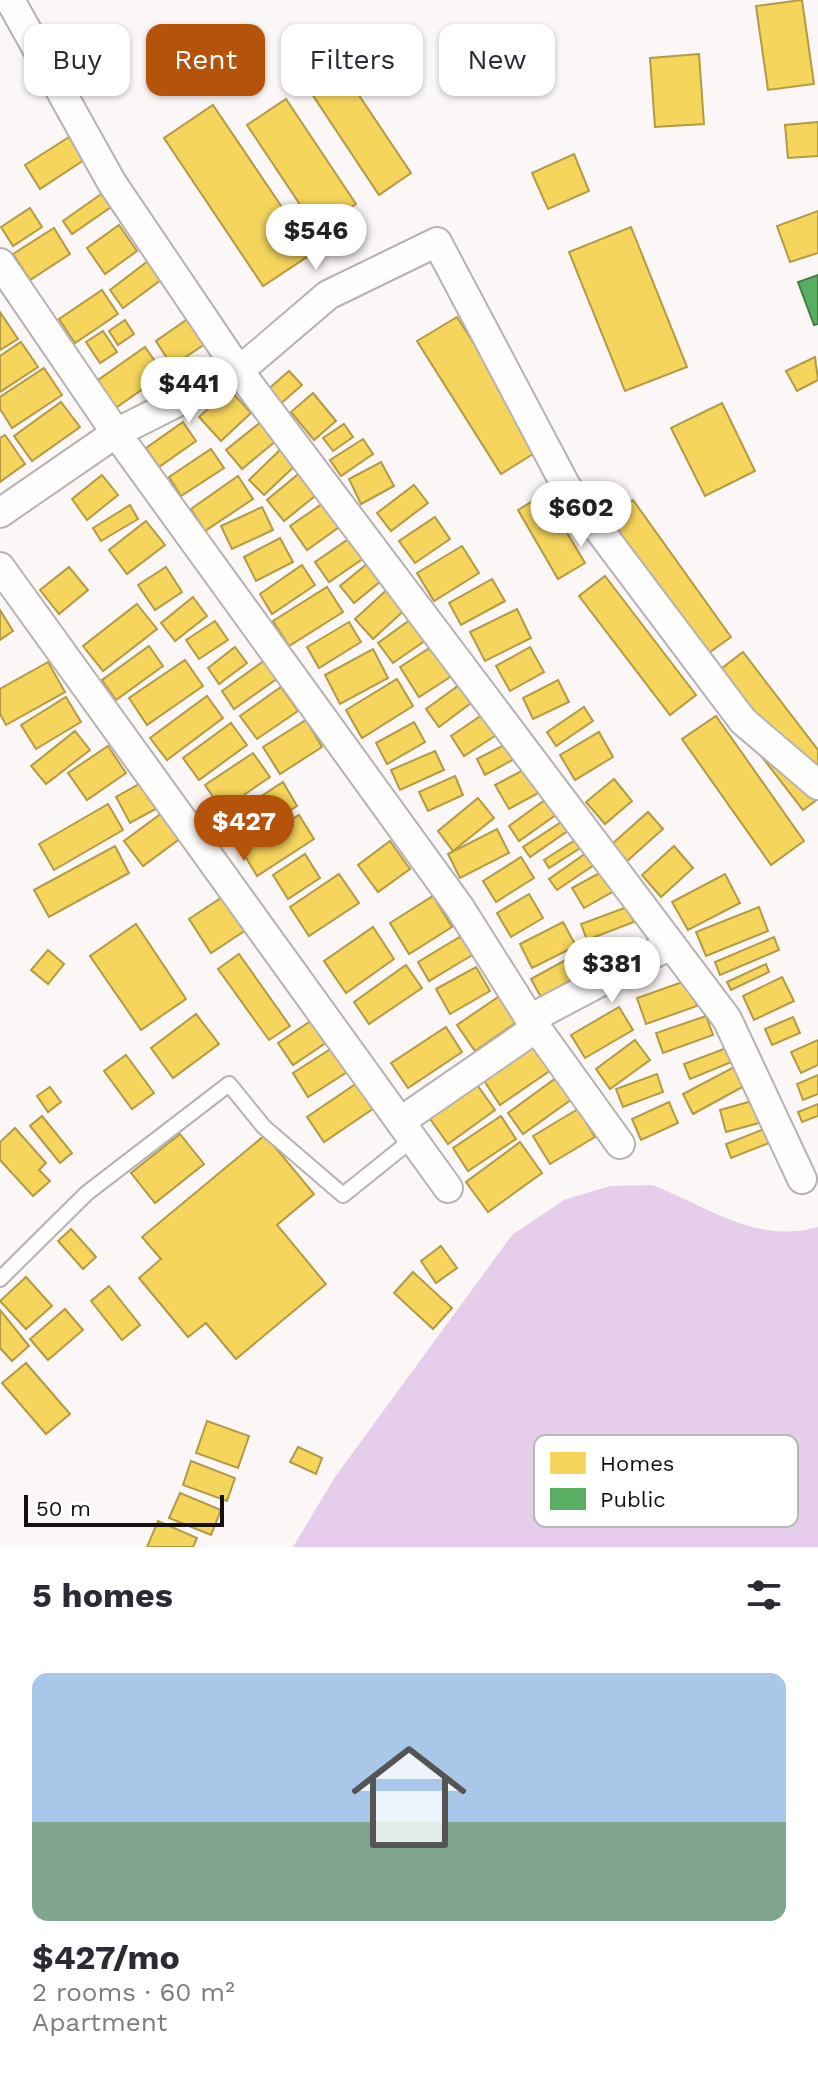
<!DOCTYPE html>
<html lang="en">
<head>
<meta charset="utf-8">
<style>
	body { margin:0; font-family:"Work Sans",sans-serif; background:#f2f2f3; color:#2b2b33; height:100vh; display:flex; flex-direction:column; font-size:30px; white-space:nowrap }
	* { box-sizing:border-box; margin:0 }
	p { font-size:26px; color:#7c7c81 }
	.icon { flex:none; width:44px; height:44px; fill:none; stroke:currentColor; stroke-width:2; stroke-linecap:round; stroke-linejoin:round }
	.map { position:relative; height:1547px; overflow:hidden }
	.panel { display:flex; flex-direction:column; background:#fff; flex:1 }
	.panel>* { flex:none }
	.top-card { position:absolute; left:24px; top:24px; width:770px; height:72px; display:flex; gap:16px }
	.scale { position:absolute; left:24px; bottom:20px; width:200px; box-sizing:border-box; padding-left:8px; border:4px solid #160f10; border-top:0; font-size:22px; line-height:28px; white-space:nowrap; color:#160f10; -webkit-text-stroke:6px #fff; paint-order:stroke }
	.price { position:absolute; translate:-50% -68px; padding:0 18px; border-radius:28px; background:#fff; color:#222; font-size:26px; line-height:52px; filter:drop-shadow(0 2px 4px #0008) }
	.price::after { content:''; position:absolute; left:50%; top:48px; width:24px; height:18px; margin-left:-12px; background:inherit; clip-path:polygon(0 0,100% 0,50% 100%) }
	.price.selected { background:#b45309; color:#fff }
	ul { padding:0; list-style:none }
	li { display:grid; align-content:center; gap:16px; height:424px; padding:0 32px }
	li span { display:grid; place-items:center; height:248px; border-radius:16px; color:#555 }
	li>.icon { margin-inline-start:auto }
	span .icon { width:144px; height:144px; fill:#fffc; stroke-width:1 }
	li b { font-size:34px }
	h2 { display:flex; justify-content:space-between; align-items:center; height:96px; padding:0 32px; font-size:34px }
	.tag { padding:0 28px; border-radius:16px; background:#fff; box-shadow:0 2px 6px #0004; font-size:28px; line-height:72px }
	.tag.selected { background:#b45309; color:#fff }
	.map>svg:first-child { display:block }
</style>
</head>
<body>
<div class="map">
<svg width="818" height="1547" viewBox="0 0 818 1547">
	<rect width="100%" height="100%" fill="#fcf7f7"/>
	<path fill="#e5cdeb" d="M652,1185C707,1206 757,1245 818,1227V1547H293L335,1477L512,1235L564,1200L610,1186Z"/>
	<g fill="#f6d55c" stroke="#b39a45" stroke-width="2">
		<polygon points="802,0 814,84 768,90 756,6"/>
		<polygon points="699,54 704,124 655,127 650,58"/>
		<polygon points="332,55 411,173 379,195 300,76"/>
		<polygon points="286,99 356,204 317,230 247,125"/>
		<polygon points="213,105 313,253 263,286 164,138"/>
		<polygon points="818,122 818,156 788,158 785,125"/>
		<polygon points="69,137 84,160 40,189 25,165"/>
		<polygon points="574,154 589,191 548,209 532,173"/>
		<polygon points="104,192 114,205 72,234 63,221"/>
		<polygon points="30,208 42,227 13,246 1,227"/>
		<polygon points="818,211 818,253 790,262 777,226"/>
		<polygon points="119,225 137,251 105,274 87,248"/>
		<polygon points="631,227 687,367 625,391 569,252"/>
		<polygon points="54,228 70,254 30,280 13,254"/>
		<polygon points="148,261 161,280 123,308 110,290"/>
		<polygon points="102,290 118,314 75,343 59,319"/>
		<polygon points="0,312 18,339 0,350"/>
		<polygon points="457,317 541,449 501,474 417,341"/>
		<polygon points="189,318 205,344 172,366 156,341"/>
		<polygon points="125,320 134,334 118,345 109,331"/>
		<polygon points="103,331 117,352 100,363 86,342"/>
		<polygon points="21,342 38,367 0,392 0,356"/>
		<polygon points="145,347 164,374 110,412 91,385"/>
		<polygon points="815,357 818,380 797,391 786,371"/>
		<polygon points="44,368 62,395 12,428 0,409 0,397"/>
		<polygon points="289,371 302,385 278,406 265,392"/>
		<polygon points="229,389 251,413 221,441 199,417"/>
		<polygon points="313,393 336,421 314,440 291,412"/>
		<polygon points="61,402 80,427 32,461 14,436"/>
		<polygon points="722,403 755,471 705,496 671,428"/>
		<polygon points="262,421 277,440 242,469 226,450"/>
		<polygon points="183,422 196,441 159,467 146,448"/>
		<polygon points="344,424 353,437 333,451 323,438"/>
		<polygon points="5,435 25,464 0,482 0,438"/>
		<polygon points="363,439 373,454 341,476 330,460"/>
		<polygon points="285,445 300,461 264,495 249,480"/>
		<polygon points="211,449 224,468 181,496 169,477"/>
		<polygon points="381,462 394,486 361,504 349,479"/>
		<polygon points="302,471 320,492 284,521 267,500"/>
		<polygon points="102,475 118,495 87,520 72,499"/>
		<polygon points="238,476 253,499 205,531 191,509"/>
		<polygon points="414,485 428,503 391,531 377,513"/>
		<polygon points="544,494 585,563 558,579 518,510"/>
		<polygon points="329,499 345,523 307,550 290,526"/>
		<polygon points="633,500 731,637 692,665 594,528"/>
		<polygon points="130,505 138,519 101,541 93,528"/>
		<polygon points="262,507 273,530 232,549 221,526"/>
		<polygon points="435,517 450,539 415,563 399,541"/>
		<polygon points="146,521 165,545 127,574 109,550"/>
		<polygon points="280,538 293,562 256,581 244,557"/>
		<polygon points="350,538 364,558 329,582 315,562"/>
		<polygon points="462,546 479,573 434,601 417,573"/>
		<polygon points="373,559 387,576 354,603 340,586"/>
		<polygon points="302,565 315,585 272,614 260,594"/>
		<polygon points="69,567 88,590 59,614 40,590"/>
		<polygon points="166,567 182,592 155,610 138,585"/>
		<polygon points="605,576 696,695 670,715 579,596"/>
		<polygon points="492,579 505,601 461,625 449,603"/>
		<polygon points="392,585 410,605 373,639 355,619"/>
		<polygon points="327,587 343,612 289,646 273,621"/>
		<polygon points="193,597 207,616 175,641 161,623"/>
		<polygon points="137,604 157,629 103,671 83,646"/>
		<polygon points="517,609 531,638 485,661 470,632"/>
		<polygon points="0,610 13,631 0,640"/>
		<polygon points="414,617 429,638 393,663 378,643"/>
		<polygon points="215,621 228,640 199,659 186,640"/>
		<polygon points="349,622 361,642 319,668 307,647"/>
		<polygon points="439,642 458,672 419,697 400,667"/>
		<polygon points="149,646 163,666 116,700 102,680"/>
		<polygon points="235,647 247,663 219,684 208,668"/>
		<polygon points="530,647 544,672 510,691 496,666"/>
		<polygon points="373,649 388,678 340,704 325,675"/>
		<polygon points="743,652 818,750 818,799 803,810 704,682"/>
		<polygon points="185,660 203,686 147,725 129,698"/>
		<polygon points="265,660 278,678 234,709 222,691"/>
		<polygon points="48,662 65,692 6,725 0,714 0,689"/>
		<polygon points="397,679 413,706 362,738 346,710"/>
		<polygon points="558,680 569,702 533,719 523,698"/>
		<polygon points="462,683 475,700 439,727 426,709"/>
		<polygon points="281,687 298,711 257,739 240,716"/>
		<polygon points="207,696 223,718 167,760 150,738"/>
		<polygon points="66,697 81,722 36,749 21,725"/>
		<polygon points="584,707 593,721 556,746 547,732"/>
		<polygon points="488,711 501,732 464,756 451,736"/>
		<polygon points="716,716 804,841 771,865 682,739"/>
		<polygon points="306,720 322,747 280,774 263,747"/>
		<polygon points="414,722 425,742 387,764 376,743"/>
		<polygon points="231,723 247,745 199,780 183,758"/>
		<polygon points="75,731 90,750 46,784 31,766"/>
		<polygon points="599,732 613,757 575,780 560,755"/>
		<polygon points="510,742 518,757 485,775 477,759"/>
		<polygon points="108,746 126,773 87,800 68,773"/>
		<polygon points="435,751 444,770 400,790 391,770"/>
		<polygon points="253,753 270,777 222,810 205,785"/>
		<polygon points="529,767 542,791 509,809 495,785"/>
		<polygon points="455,776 463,795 428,811 419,792"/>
		<polygon points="614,779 632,801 605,824 586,802"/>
		<polygon points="146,780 161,806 130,823 116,797"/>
		<polygon points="283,782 297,806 240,843 225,820"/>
		<polygon points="549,797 560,812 519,841 509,826"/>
		<polygon points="478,798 494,818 453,851 438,831"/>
		<polygon points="108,804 123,830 54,870 39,844"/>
		<polygon points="166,810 185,835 143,866 124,841"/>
		<polygon points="648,812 663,829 627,861 612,844"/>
		<polygon points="299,815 314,839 257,876 242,851"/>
		<polygon points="566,819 572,828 530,857 523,847"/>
		<polygon points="497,829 509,853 460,878 448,854"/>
		<polygon points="580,837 585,845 549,868 544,860"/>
		<polygon points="390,841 410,869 378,892 358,865"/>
		<polygon points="115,846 129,873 49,917 34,890"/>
		<polygon points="674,846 693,868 661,897 642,875"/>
		<polygon points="592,849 600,861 557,890 549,879"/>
		<polygon points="305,854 320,878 288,899 273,875"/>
		<polygon points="521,857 534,878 496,902 483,881"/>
		<polygon points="603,871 614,891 584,908 572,888"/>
		<polygon points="339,874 359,903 309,936 290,907"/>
		<polygon points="725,874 740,903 688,930 672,902"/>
		<polygon points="529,894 543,918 511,937 497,913"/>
		<polygon points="224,896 246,930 211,953 189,919"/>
		<polygon points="433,896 452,927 409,954 390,923"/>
		<polygon points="627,907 634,922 587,940 581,924"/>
		<polygon points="759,907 768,931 706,956 696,932"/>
		<polygon points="563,922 576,946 532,968 520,944"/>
		<polygon points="136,924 186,999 141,1030 90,956"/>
		<polygon points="373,927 394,959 346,993 324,961"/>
		<polygon points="463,935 474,954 429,981 418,962"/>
		<polygon points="774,937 779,950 720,975 715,962"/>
		<polygon points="613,942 622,960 605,968 596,951"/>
		<polygon points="48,950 64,964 48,984 31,970"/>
		<polygon points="580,952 592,975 543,1001 531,979"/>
		<polygon points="239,954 290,1026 269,1040 218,969"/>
		<polygon points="766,964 769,972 731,990 727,982"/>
		<polygon points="406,965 422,988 369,1024 354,1002"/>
		<polygon points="476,967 490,991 450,1014 436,989"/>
		<polygon points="782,977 794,1001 754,1020 743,996"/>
		<polygon points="688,980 697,1006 646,1024 637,998"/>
		<polygon points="504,993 521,1019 475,1051 457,1025"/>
		<polygon points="619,1007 633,1030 585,1058 571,1035"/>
		<polygon points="196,1014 219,1044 173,1078 151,1048"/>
		<polygon points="318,1016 333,1038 293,1065 278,1043"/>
		<polygon points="706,1016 713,1035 663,1053 656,1033"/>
		<polygon points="793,1017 800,1033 772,1045 765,1029"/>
		<polygon points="446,1027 462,1052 408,1088 391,1063"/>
		<polygon points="635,1040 650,1060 610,1089 596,1069"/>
		<polygon points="818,1040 818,1065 801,1073 791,1052"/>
		<polygon points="532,1042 551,1070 500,1105 481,1076"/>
		<polygon points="337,1045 352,1069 308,1097 293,1073"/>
		<polygon points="729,1047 734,1061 690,1079 684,1064"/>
		<polygon points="126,1055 154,1093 132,1109 104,1071"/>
		<polygon points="736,1066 746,1085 693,1114 683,1094"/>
		<polygon points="657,1074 663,1092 623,1107 616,1089"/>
		<polygon points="818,1075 818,1094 803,1100 797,1084"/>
		<polygon points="556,1078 572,1099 523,1134 508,1113"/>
		<polygon points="363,1079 380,1104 324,1142 307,1117"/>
		<polygon points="475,1082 495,1110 448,1144 428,1116"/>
		<polygon points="50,1087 61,1102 48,1112 37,1096"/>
		<polygon points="752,1101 759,1123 726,1132 720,1110"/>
		<polygon points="669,1102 678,1123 641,1140 632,1119"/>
		<polygon points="818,1104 818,1116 802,1122 798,1112"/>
		<polygon points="578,1109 595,1137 550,1164 533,1136"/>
		<polygon points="42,1116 72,1153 60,1163 30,1126"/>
		<polygon points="501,1116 516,1139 468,1171 453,1148"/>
		<polygon points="15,1128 46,1163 39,1170 50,1181 33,1196 0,1160 0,1142"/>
		<polygon points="764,1129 769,1143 731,1158 726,1144"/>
		<polygon points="180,1134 204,1164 155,1203 131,1173"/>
		<polygon points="265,1135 314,1194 277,1225 326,1284 236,1359 206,1323 188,1337 139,1278 161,1259 142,1237"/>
		<polygon points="520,1142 542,1173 488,1212 466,1182"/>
		<polygon points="71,1229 96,1257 83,1269 58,1241"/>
		<polygon points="441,1246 457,1268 436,1283 421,1261"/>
		<polygon points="413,1272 452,1308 433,1329 394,1293"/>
		<polygon points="26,1277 52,1306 26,1329 0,1301"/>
		<polygon points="109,1286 140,1325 122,1340 91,1301"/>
		<polygon points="65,1309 83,1330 48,1360 30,1339"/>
		<polygon points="0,1310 29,1346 12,1361 0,1348"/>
		<polygon points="26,1363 70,1414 46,1434 2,1383"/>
		<polygon points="207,1421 249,1436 238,1468 196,1453"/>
		<polygon points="298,1447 322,1458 316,1474 290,1462"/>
		<polygon points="191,1461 235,1478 227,1501 183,1485"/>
		<polygon points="180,1493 221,1510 211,1535 169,1518"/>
		<polygon points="158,1521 197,1538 193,1547 147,1547"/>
	</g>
	<polygon fill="#5aae61" stroke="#467e49" stroke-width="2" points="818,275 818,324 814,325 798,282"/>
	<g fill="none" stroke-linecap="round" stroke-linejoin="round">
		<g stroke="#b7b1b2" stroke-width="18">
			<polyline id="lane" points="0,1279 87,1193 229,1084 264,1127 343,1195 414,1138"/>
		</g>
		<g stroke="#b7b1b2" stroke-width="32">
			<g id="street">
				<polyline points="10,0 112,183 239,371 727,1019 802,1179"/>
				<polyline points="0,263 116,433 460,908 530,1019 620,1144"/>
				<polyline points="0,513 116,433 239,371 328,295 437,242 566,486 743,721 818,785"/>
				<polyline points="0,567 448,1188"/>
				<polyline points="530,1019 670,945"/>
				<polyline points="401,1121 536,1028"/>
			</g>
		</g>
		<use href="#lane" stroke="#fffefe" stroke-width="14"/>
		<use href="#street" stroke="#fffefe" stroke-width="28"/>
	</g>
	<rect x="534" y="1435" width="264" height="92" rx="12" fill="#fff" stroke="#b9b7b7" stroke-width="2"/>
	<rect x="550" y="1452" width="36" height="22" fill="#f6d55c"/>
	<rect x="550" y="1488" width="36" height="22" fill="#5aae61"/>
	<g font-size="22" fill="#160f10">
		<text x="600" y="1471">Homes</text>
		<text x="600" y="1507">Public</text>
	</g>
</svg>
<div class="scale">50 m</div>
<b class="price" style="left:316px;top:272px">$546</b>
<b class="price" style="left:189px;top:425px">$441</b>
<b class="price" style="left:581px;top:549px">$602</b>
<b class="price selected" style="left:244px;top:863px">$427</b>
<b class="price" style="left:612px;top:1005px">$381</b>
<div class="top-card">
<a class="tag">Buy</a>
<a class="tag selected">Rent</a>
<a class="tag">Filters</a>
<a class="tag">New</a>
</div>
</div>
<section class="panel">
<h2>5 homes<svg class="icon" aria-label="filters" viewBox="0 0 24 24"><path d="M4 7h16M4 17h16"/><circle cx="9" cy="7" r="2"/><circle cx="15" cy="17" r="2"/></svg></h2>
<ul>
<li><span style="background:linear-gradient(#a9c7e8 60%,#7fa58c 0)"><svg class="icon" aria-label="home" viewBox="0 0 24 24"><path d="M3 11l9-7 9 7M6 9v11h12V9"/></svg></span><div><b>$427/mo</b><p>2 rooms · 60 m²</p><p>Apartment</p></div></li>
</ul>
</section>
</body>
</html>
